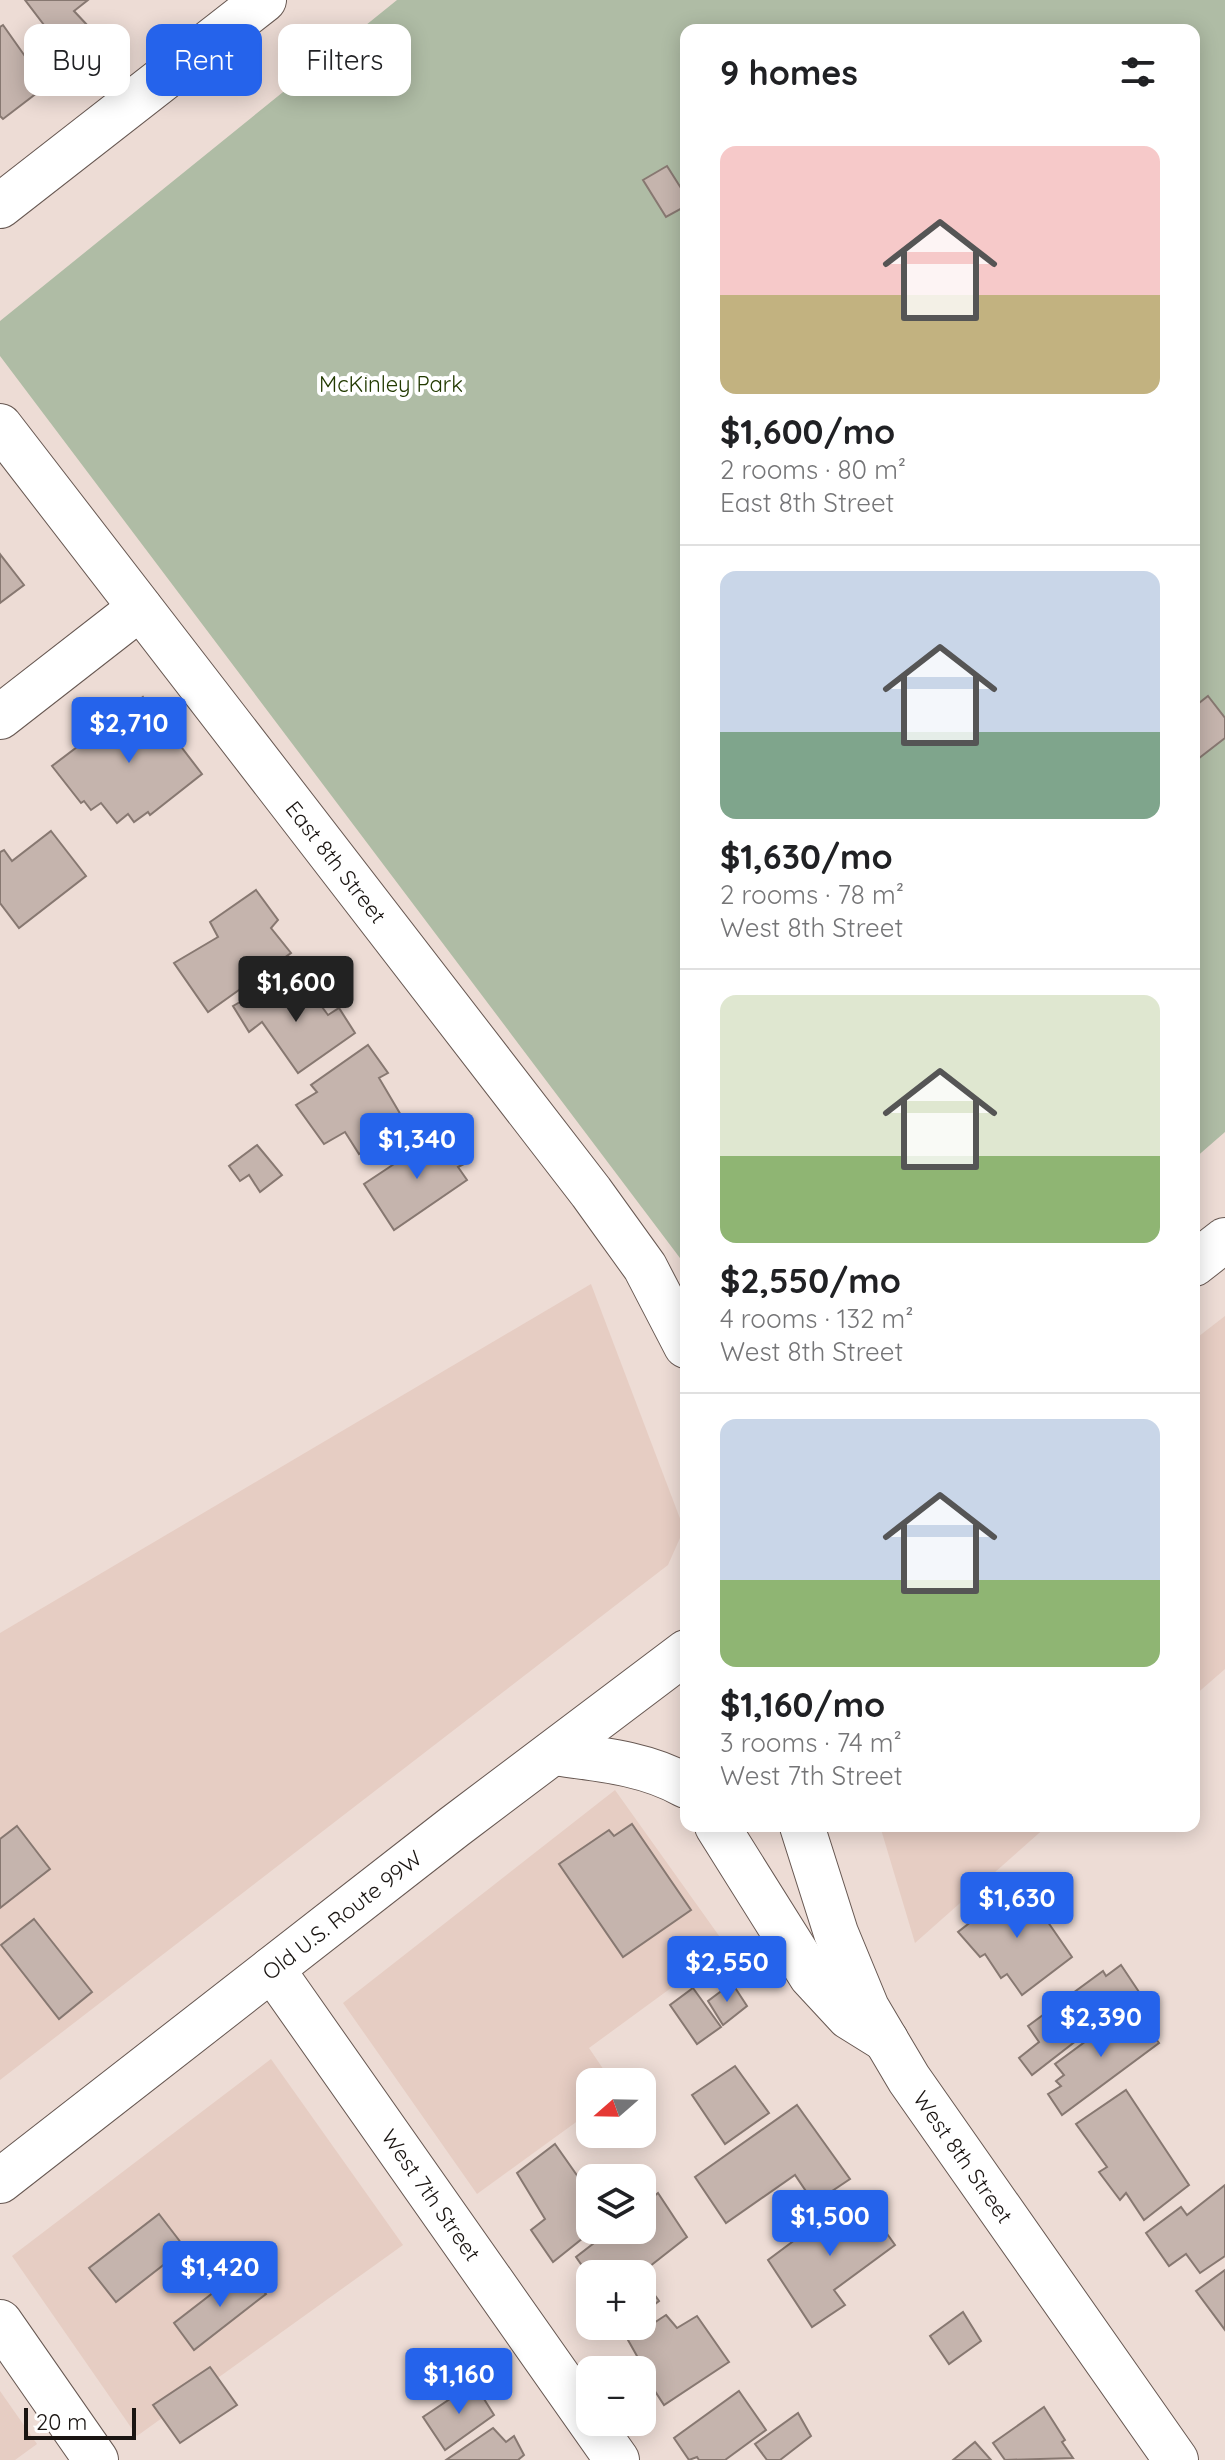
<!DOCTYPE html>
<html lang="en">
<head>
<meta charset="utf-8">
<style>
	body { margin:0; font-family:Quicksand,sans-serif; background:#f2f2f2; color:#202124; height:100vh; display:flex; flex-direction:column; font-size:30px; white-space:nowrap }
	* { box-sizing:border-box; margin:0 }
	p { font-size:26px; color:#757577 }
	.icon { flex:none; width:44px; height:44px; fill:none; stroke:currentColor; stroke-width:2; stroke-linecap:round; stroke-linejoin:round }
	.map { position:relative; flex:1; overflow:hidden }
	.sheet { position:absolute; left:680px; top:24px; width:520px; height:1808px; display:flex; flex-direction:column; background:#fff; border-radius:16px; box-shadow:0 4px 20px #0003 }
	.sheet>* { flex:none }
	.top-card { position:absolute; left:24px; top:24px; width:536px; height:72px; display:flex; gap:16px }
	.needle { width:52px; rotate:250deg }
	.tools { position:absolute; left:576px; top:2068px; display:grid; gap:16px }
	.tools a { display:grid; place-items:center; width:80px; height:80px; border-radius:16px; background:#fff; box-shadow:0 4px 20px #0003; font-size:40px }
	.scale { position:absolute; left:24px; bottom:20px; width:112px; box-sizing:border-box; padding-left:8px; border:4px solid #1a1512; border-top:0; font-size:22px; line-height:28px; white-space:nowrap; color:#1a1512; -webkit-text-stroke:6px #fff; paint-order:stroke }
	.price { position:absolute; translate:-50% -68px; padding:0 18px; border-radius:8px; background:#2563eb; color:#fff; font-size:26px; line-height:52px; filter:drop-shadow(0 2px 4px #0008) }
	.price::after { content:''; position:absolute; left:50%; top:48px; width:24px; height:18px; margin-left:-12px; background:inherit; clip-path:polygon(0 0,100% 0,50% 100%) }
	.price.on { background:#222; color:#fff }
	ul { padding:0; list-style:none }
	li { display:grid; align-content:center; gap:16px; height:424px; padding:0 40px }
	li+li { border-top:2px solid #e0e0e0 }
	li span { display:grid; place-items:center; height:248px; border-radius:16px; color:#555 }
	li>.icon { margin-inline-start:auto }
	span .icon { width:144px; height:144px; fill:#fffc; stroke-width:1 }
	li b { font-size:34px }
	h2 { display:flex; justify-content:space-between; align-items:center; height:96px; padding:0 40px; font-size:34px }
	.tag { padding:0 28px; border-radius:16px; background:#fff; box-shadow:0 4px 20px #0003; font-size:28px; line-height:72px }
	.tag.on { background:#2563eb; color:#fff }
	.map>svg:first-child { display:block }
</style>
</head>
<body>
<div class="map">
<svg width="1225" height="2460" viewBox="0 0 1225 2460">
	<rect width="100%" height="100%" fill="#eddcd5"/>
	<g fill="#e6cdc3">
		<polygon points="591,1284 684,1529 668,1565 0,2080 0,1633"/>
		<polygon points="1225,1316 1225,1669 1194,1696 1194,1340"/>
		<polygon points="615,1790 727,1947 589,2048 612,2082 590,2082 590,2112 477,2194 343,2003"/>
		<polygon points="880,1826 1047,1826 915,1943"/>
		<polygon points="271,2059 403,2245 137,2436 12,2256"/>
		<polygon points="0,2391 37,2444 15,2460 0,2460"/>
	</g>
	<polygon fill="#afbca5" points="397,0 1225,0 1225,1132 1194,1159 1194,30 686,30 686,1266 0,356 0,321"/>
	<g fill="#c5b4ad" stroke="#877871" stroke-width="2">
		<polygon points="25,0 88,0 74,11 103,42 67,70 36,31 44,25"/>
		<polygon points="3,25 46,86 3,119 0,116 0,27"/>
		<polygon points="667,166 686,196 686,206 666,217 643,180"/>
		<polygon points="0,554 24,585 0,603"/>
		<polygon points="1208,696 1225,718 1225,738 1194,762 1194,707"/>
		<polygon points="143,697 202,774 150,815 148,812 134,822 128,814 117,823 101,803 91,810 84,801 81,803 52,766"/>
		<polygon points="51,831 86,876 19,928 0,903 0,852 4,850 12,861"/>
		<polygon points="256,890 278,920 271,928 291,953 208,1012 174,963 218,937 210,922"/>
		<polygon points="305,984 328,1015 339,1008 355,1033 298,1073 262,1022 249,1032 233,1006 268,986 277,1002"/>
		<polygon points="368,1045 388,1073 379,1078 405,1122 359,1154 345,1132 324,1144 296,1105 317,1092 311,1085"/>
		<polygon points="444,1131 464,1164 458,1167 467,1180 394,1230 364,1184"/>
		<polygon points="257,1145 282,1175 260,1192 249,1175 240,1181 229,1166"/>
		<polygon points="632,1824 691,1910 623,1957 559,1864 609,1830 614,1836"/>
		<polygon points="17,1826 50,1869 0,1908 0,1839"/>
		<polygon points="1021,1883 1072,1957 1022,1995 1007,1974 1001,1978 985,1954 980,1957 958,1932"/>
		<polygon points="34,1919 92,1992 59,2019 1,1945"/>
		<polygon points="1121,1965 1139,1992 1032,2075 1019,2058 1039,2042 1028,2026 1103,1971 1106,1976"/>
		<polygon points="732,1983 747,2006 723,2025 708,2001"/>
		<polygon points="693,1988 721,2027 697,2044 670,2005"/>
		<polygon points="1132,2007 1159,2043 1062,2115 1048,2094 1061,2086 1056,2081 1064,2075 1055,2064"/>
		<polygon points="735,2066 769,2113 725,2144 692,2095"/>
		<polygon points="1126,2090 1189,2185 1144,2220 1126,2193 1120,2200 1099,2172 1107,2167 1076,2124"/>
		<polygon points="797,2105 850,2179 814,2203 795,2175 726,2223 695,2177"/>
		<polygon points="555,2144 581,2181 597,2166 605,2178 590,2178 590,2230 593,2230 553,2262 531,2230 545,2219 517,2173"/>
		<polygon points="1225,2185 1225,2256 1200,2273 1186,2254 1169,2266 1146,2233 1181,2207 1187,2215"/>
		<polygon points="658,2193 687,2237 640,2274 590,2274 590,2277 576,2257 611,2230 642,2230 642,2206"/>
		<polygon points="858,2193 895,2245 834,2290 845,2305 812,2327 768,2260"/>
		<polygon points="159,2214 185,2248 116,2302 89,2268"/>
		<polygon points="245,2268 266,2294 194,2350 174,2323"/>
		<polygon points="1225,2270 1225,2330 1196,2291"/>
		<polygon points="642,2277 659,2301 642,2314"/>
		<polygon points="963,2312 981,2341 949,2364 930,2336"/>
		<polygon points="666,2315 677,2328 697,2316 729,2362 664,2405 634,2359 637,2356 628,2340"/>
		<polygon points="210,2367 237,2405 180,2443 153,2405"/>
		<polygon points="474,2383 494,2415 445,2450 423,2417"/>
		<polygon points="739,2391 766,2430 725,2460 699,2460 697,2457 689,2460 674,2438"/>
		<polygon points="1044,2407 1065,2440 1062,2442 1073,2458 1005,2460 993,2443"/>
		<polygon points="798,2413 811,2436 780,2460 767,2460 755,2444"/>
		<polygon points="493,2428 506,2442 514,2436 524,2455 518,2460 446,2460"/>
		<polygon points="975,2442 991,2460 953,2460"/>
	</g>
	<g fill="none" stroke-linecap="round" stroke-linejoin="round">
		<g stroke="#675852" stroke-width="46">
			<g id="minor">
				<polyline points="0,206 264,0"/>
				<polyline points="0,426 591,1192 645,1267 686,1346"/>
				<polyline points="0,717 140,608"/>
				<polyline points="272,1969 617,2460"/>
				<polyline points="0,2322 96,2460"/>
			</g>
		</g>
		<g stroke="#675852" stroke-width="46">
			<polyline id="tertiary" points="802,1826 836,1933 867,2008 909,2079 1176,2460"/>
		</g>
		<g stroke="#675852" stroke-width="46">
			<g id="secondary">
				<polyline points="1194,1264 1225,1240"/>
				<path d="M553,1753C598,1759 646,1763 686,1786"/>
				<polyline points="717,1826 811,1976 849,2017 886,2040"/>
				<polyline points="0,2181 454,1827 686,1652"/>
			</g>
		</g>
		<use href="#minor" stroke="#fff" stroke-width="44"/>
		<use href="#tertiary" stroke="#fff" stroke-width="44"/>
		<use href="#secondary" stroke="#fff" stroke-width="44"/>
	</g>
	<g text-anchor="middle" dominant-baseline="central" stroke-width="8" stroke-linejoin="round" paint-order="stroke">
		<g font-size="22" fill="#223a00" stroke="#fff">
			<text x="391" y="384">McKinley Park</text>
		</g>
		<g font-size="22" fill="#1a1512" stroke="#fff">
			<text transform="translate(336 862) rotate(52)">East 8th Street</text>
			<text transform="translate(342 1915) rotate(-38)">Old U.S. Route 99W</text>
			<text transform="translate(963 2157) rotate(55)">West 8th Street</text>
			<text transform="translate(431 2195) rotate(55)">West 7th Street</text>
		</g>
	</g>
</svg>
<div class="tools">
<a><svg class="needle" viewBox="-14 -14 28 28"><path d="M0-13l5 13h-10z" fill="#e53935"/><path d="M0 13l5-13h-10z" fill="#757577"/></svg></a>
<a><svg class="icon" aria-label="layers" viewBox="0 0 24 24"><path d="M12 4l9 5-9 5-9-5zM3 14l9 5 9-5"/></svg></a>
<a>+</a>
<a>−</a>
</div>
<div class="scale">20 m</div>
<b class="price" style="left:129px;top:765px">$2,710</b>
<b class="price on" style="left:296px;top:1024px">$1,600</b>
<b class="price" style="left:417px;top:1181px">$1,340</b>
<b class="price" style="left:1017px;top:1940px">$1,630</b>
<b class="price" style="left:727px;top:2004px">$2,550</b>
<b class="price" style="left:1101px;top:2059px">$2,390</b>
<b class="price" style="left:830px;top:2258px">$1,500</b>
<b class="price" style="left:220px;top:2309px">$1,420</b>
<b class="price" style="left:459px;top:2416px">$1,160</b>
<div class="top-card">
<a class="tag">Buy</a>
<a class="tag on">Rent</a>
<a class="tag">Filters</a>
</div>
<section class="sheet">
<h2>9 homes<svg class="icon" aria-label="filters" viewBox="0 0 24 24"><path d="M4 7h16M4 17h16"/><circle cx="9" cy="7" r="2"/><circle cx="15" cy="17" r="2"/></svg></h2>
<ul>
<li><span style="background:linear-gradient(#f6c9c9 60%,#c2b280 0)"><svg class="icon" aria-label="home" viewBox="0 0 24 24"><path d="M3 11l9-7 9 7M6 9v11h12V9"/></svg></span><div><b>$1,600/mo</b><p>2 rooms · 80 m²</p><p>East 8th Street</p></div></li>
<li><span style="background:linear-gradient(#c9d6e8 65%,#7fa58c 0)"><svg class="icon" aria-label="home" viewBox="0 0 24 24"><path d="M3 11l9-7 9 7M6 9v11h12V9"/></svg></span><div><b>$1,630/mo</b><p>2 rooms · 78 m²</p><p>West 8th Street</p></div></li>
<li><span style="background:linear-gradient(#dfe7d0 65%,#8fb573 0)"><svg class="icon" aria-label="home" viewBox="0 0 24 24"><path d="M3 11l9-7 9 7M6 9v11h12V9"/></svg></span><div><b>$2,550/mo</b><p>4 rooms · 132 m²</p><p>West 8th Street</p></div></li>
<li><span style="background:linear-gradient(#c9d6e8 65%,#8fb573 0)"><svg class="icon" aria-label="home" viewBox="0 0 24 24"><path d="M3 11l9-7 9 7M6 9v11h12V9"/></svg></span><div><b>$1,160/mo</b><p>3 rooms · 74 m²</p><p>West 7th Street</p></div></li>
</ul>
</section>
</div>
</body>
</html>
